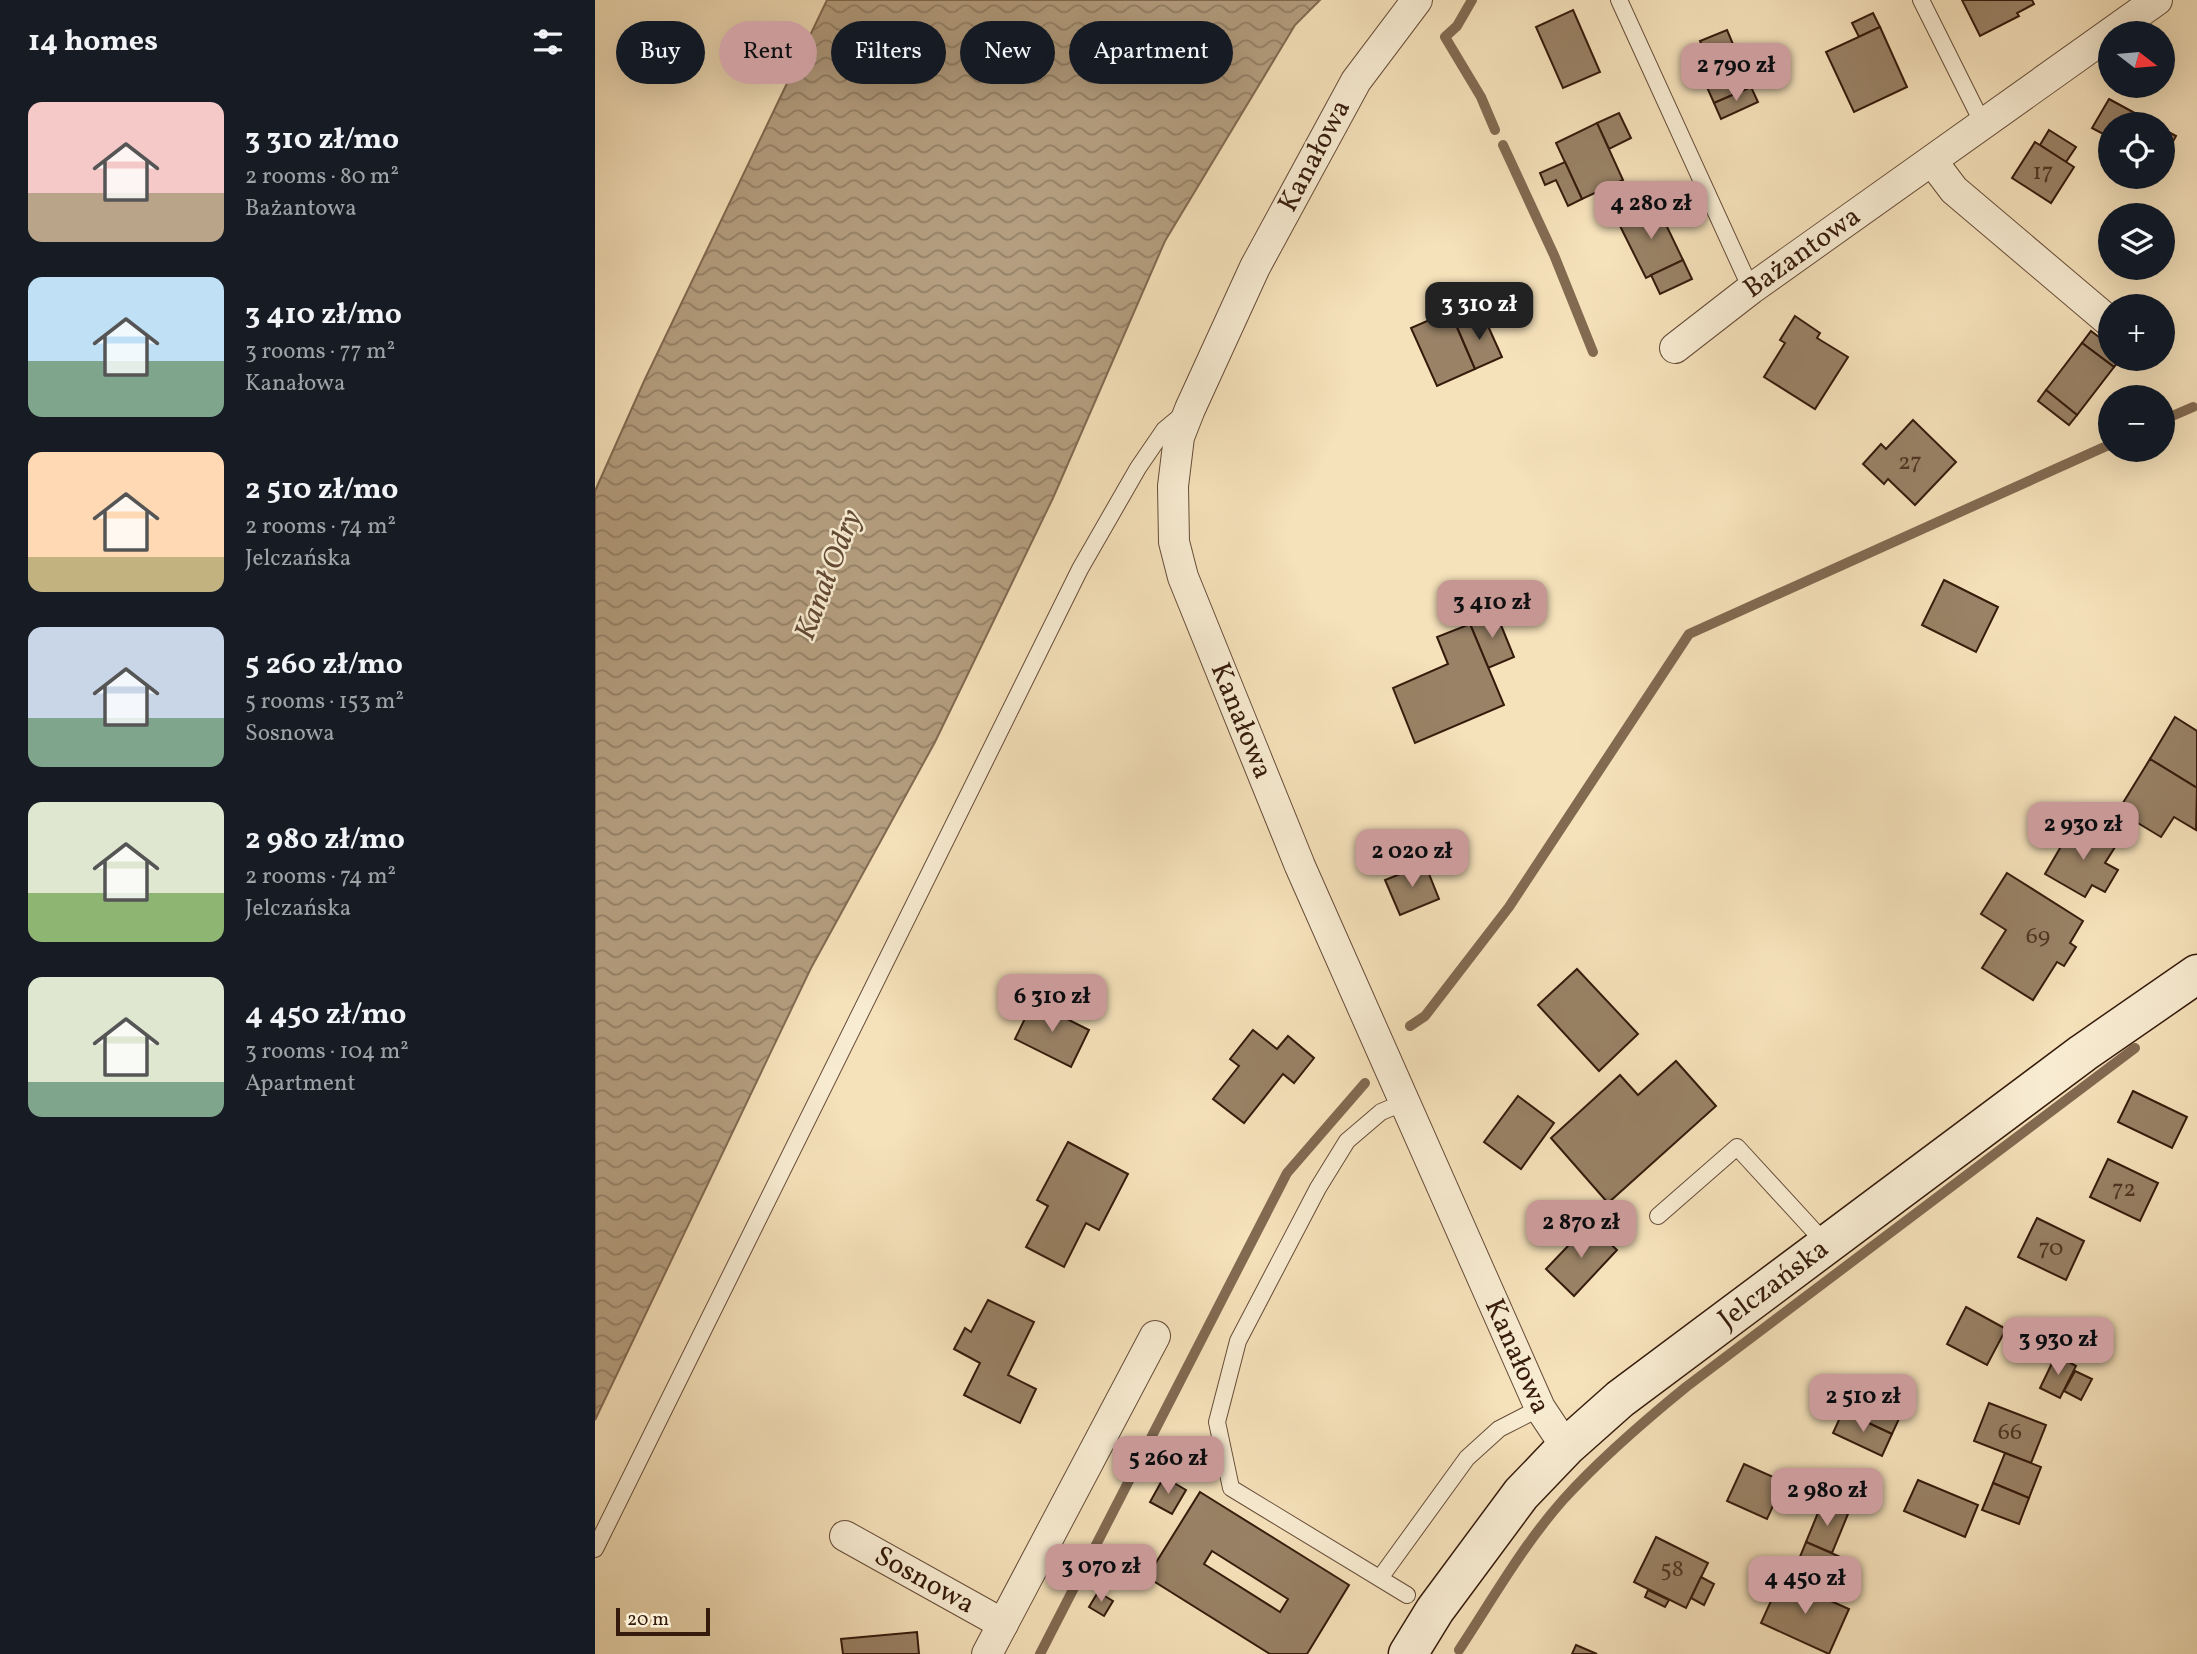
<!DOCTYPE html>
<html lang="en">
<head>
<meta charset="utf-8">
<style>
	body { margin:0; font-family:Vollkorn,serif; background:#20242c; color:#f1f3f6; height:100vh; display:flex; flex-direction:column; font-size:26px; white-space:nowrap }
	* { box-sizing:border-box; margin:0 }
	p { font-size:23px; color:#9ea1a6 }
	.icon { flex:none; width:38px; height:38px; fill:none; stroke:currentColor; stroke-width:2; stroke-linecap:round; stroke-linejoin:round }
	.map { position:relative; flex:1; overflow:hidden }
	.sheet { display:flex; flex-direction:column; background:#171b24; width:595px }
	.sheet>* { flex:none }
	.hud { position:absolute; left:21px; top:21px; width:665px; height:63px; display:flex; gap:14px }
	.needle { width:46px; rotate:106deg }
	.buttons { position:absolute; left:1503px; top:21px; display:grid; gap:14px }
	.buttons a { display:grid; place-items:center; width:77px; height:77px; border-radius:50%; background:#171b24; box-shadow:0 7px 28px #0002; font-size:35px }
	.scale { position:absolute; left:21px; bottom:18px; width:94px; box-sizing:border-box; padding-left:7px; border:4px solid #361b0c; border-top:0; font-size:19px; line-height:24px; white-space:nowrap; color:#361b0c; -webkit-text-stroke:5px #f8ecd2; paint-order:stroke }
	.price { position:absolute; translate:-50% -60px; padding:0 16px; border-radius:14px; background:#c59692; color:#111; font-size:23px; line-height:46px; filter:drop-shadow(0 2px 4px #0008) }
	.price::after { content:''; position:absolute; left:50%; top:42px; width:21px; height:16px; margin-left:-10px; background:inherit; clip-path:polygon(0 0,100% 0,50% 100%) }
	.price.active { background:#222; color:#fff }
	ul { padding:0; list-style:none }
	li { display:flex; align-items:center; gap:21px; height:175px; padding:0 28px }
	li span { display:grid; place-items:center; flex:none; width:196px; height:140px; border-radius:14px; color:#555 }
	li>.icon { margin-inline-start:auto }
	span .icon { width:84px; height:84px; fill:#fffc; stroke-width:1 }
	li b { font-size:30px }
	h2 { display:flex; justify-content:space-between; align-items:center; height:84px; padding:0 28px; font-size:30px }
	.pill { padding:0 24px; border-radius:32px; background:#171b24; box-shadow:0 7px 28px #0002; font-size:24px; line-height:63px }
	.pill.active { background:#c59692; color:#111 }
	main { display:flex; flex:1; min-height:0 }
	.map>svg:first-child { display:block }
</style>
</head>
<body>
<main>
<section class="sheet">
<h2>14 homes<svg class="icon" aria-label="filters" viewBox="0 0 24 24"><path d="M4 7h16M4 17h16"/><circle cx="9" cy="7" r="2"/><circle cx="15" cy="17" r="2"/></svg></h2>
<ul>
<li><span style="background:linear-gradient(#f6c9c9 65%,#b9a48a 0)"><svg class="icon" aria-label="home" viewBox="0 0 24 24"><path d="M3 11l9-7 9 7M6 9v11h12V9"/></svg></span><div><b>3 310 zł/mo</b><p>2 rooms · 80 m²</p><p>Bażantowa</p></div></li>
<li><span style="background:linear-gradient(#bfe0f5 60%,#7fa58c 0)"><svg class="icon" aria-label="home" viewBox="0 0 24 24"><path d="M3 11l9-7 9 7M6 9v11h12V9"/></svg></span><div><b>3 410 zł/mo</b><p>3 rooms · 77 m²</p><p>Kanałowa</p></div></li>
<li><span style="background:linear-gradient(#ffd9b3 75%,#c2b280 0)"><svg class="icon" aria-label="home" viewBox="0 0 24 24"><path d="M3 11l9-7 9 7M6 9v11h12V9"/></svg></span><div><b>2 510 zł/mo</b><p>2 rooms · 74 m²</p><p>Jelczańska</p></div></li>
<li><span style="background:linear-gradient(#c9d6e8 65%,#7fa58c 0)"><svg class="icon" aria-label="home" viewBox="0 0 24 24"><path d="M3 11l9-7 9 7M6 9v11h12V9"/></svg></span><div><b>5 260 zł/mo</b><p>5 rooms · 153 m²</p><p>Sosnowa</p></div></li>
<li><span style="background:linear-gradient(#dfe7d0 65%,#8fb573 0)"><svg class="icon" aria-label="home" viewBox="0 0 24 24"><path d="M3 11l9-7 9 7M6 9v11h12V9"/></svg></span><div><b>2 980 zł/mo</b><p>2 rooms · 74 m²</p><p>Jelczańska</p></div></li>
<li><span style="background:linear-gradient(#dfe7d0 75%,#7fa58c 0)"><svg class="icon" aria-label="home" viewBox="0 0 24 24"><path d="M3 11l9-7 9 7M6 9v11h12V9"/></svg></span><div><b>4 450 zł/mo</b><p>3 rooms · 104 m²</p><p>Apartment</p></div></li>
</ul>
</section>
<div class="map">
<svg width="1602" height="1654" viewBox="0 0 1602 1654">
	<defs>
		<pattern id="water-waves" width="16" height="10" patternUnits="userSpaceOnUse" patternTransform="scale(1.75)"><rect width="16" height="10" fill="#b49e7f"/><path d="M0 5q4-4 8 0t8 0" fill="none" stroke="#938066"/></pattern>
	</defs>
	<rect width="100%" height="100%" fill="#f5e1ba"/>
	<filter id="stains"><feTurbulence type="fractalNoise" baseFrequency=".00286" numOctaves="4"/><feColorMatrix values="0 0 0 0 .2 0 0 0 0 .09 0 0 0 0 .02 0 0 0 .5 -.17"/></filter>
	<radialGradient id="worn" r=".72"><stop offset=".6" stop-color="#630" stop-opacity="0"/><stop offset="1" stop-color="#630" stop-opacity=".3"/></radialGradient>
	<polygon fill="url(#water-waves)" stroke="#826a51" stroke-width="2" points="232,0 725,0 700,25 570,241 458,498 340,742 216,968 0,1420 0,491 50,379"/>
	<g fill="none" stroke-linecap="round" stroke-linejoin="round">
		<g stroke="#826a51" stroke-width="10">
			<polyline points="877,0 862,26 850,37 886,97 900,130"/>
			<polyline points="908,145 959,255 998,352"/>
			<polyline points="1568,420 1598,407"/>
			<polyline points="815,1026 830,1016 914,907 1094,634 1516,444"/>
			<path d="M864,1650C897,1600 928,1545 968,1500C1005,1459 1048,1422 1091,1387L1540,1048"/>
			<polyline points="445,1654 692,1173 770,1083"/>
		</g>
	</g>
	<g fill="#998266" stroke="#361b0c" stroke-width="2" fill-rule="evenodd">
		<polygon points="1367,0 1437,0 1439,4 1422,13 1424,16 1385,36"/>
		<polygon points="978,10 1005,72 968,88 941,27"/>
		<polygon points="1278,13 1285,27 1264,37 1257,23"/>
		<polygon points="1285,27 1312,87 1259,112 1231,52"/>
		<polygon points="1132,30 1148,68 1122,80 1105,41"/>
		<polygon points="1148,68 1156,87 1119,103 1111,85"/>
		<polygon points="1156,87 1163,102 1126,119 1119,103"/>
		<polygon points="1514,99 1560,124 1516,124 1516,138 1497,128"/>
		<polygon points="1024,113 1036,138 1014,149 1002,123"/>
		<polygon points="1002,123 1028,180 987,199 961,143"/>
		<polygon points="1568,129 1581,136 1568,160"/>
		<polygon points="1454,130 1481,147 1471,162 1445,145"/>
		<polygon points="1440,142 1479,167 1456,203 1417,178"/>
		<polygon points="970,162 987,199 973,206 961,180 950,185 945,173"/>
		<polygon points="1061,204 1088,260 1051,278 1023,222"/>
		<polygon points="1088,260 1097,279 1065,294 1056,275"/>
		<polygon points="878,292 888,315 862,327 852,304"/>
		<polygon points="855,311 880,369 842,386 816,328"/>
		<polygon points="888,315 907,357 880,369 862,327"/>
		<polygon points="1200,316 1225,333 1222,338 1253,357 1220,409 1169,377 1190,343 1185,340"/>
		<polygon points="1496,331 1516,346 1516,359 1526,359 1519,367 1487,343"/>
		<polygon points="1487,343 1519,367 1482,415 1451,390"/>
		<polygon points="1451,390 1482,415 1474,425 1443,401"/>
		<polygon points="1318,420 1361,462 1320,505 1293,479 1289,484 1268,464 1286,444 1291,449"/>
		<polygon points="1349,580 1403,607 1381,652 1327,625"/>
		<polygon points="901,613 919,657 893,668 875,624"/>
		<polygon points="875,624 909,705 820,743 798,688 853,664 842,637"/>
		<polygon points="1580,717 1602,731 1602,788 1555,759"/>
		<polygon points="1555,759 1602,788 1601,830 1579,817 1566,837 1523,811"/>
		<polygon points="1479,824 1520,847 1510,863 1523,870 1510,892 1497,885 1490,897 1450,874"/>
		<polygon points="830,864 844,899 805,915 790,880"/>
		<polygon points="1412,873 1488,921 1475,943 1481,947 1469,966 1462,962 1438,1000 1387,968 1411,930 1386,914"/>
		<polygon points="982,969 1043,1034 1004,1071 943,1005"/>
		<polygon points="438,1002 494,1030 476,1067 420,1039"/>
		<polygon points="658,1030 682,1049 693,1036 719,1058 699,1083 688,1074 649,1123 618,1099 644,1066 635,1059"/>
		<polygon points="1081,1061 1121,1106 1013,1203 956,1138 1025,1075 1043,1095"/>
		<polygon points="1538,1091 1592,1117 1577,1148 1523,1122"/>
		<polygon points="923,1096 959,1123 926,1169 889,1142"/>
		<polygon points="473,1142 533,1174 504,1230 491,1223 469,1267 431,1247 453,1206 442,1200"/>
		<polygon points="1513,1159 1563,1183 1545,1221 1495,1197"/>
		<polygon points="1442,1218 1489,1241 1471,1280 1423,1257"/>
		<polygon points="994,1224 1022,1250 979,1296 951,1269"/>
		<polygon points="393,1300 439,1322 413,1375 441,1389 425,1423 369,1395 385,1363 359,1349 370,1328 376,1332"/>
		<polygon points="1371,1307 1411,1329 1392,1365 1352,1344"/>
		<polygon points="1461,1355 1481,1366 1465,1398 1445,1388"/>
		<polygon points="1480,1371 1497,1379 1486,1400 1469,1391"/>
		<polygon points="1261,1386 1309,1408 1297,1434 1248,1411"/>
		<polygon points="1394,1403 1451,1425 1436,1463 1379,1441"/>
		<polygon points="1248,1411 1297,1434 1287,1456 1238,1433"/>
		<polygon points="1410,1453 1446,1467 1434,1498 1398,1483"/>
		<polygon points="1149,1464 1189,1482 1172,1519 1132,1501"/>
		<polygon points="569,1477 591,1490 577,1514 555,1502"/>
		<polygon points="1323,1480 1383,1505 1370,1537 1309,1511"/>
		<polygon points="1398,1483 1434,1498 1424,1524 1387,1510"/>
		<path d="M605,1492L754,1585L712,1654H675L552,1577ZM617,1551L693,1599L685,1612L609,1564Z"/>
		<polygon points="1227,1503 1253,1514 1237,1553 1211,1542"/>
		<polygon points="1061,1537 1113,1563 1091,1608 1039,1582"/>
		<polygon points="1211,1542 1250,1559 1239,1585 1200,1569"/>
		<polygon points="1106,1577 1119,1584 1109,1605 1096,1598"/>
		<polygon points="1186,1579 1254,1609 1234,1654 1166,1623"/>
		<polygon points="1053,1590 1074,1600 1070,1607 1050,1597"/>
		<polygon points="503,1592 518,1601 509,1616 494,1607"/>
		<polygon points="322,1632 324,1654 248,1654 246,1639"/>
		<polygon points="981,1645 1002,1654 977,1654"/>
	</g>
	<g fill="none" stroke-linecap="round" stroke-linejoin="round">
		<g stroke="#664c38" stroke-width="18">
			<g id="lane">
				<polyline points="1024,0 1156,289"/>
				<polyline points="1326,0 1388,124"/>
				<polyline points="810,1102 786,1112 752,1141 723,1188 643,1341 622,1422 636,1488 812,1595"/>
				<polyline points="1063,1216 1142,1147 1231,1244"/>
				<polyline points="0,1549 485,569 543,468 569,430 587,415"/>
				<polyline points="785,1578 872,1458 904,1429 945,1408"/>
			</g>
		</g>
		<g stroke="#664c38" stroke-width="32">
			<g id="street">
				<path id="s1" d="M822,0L761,81L660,267L595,409L584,437L578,486L579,542L588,577L705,866L945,1408L971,1447"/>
				<polyline points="1337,161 1359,190 1516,323"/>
				<path id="s2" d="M1080,348L1156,289L1562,0"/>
				<path id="s3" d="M250,1536L408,1624"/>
				<polyline points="392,1654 560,1336"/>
			</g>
		</g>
		<g stroke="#361b0c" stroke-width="41">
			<g id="secondary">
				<path id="s4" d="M813,1654L840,1610L926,1494L971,1447L1025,1399L1488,1053L1602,974"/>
			</g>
		</g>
		<use href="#lane" stroke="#f8ecd2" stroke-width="16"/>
		<use href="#street" stroke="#f8ecd2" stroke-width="30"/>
		<use href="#secondary" stroke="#f8ecd2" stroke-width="38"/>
	</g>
	<g text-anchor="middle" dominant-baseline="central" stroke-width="5" stroke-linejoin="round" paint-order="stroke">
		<g font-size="24" fill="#4f3522">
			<text x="1448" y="173">17</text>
			<text x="1315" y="463">27</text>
			<text x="1443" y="937">69</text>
			<text x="1529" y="1190">72</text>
			<text x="1456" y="1249">70</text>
			<text x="1415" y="1433">66</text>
			<text x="1077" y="1570">58</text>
		</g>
		<g font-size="28" fill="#361b0c" stroke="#f8ecd2">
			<text transform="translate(720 156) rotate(-62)">Kanałowa</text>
			<text stroke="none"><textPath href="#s2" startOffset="159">Bażantowa</textPath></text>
			<text stroke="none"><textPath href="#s1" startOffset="796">Kanałowa</textPath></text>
			<text stroke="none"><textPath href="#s4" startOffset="525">Jelczańska</textPath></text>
			<text stroke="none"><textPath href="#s1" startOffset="1489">Kanałowa</textPath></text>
			<text stroke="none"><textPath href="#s3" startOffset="91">Sosnowa</textPath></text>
		</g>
		<g font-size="30" font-style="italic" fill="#624934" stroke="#f8ecd2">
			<text transform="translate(234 575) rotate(-69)">Kanał Odry</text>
		</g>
	</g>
	<rect width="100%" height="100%" filter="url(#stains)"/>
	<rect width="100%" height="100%" fill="url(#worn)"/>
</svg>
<div class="buttons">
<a><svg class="needle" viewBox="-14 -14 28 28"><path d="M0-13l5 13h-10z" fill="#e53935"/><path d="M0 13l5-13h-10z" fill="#9ea1a6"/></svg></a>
<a><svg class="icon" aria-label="locate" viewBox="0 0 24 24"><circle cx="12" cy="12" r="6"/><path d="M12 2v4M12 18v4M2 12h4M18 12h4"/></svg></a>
<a><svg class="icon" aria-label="layers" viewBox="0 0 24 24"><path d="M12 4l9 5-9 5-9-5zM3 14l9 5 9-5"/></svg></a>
<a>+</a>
<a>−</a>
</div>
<div class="scale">20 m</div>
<b class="price" style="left:1141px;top:103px">2 790 zł</b>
<b class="price" style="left:1056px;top:241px">4 280 zł</b>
<b class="price active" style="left:884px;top:342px">3 310 zł</b>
<b class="price" style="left:897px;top:640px">3 410 zł</b>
<b class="price" style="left:1488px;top:862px">2 930 zł</b>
<b class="price" style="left:817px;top:889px">2 020 zł</b>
<b class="price" style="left:457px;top:1034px">6 310 zł</b>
<b class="price" style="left:986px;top:1260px">2 870 zł</b>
<b class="price" style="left:1463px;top:1377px">3 930 zł</b>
<b class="price" style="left:1268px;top:1434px">2 510 zł</b>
<b class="price" style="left:573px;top:1496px">5 260 zł</b>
<b class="price" style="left:1232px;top:1528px">2 980 zł</b>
<b class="price" style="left:506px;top:1604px">3 070 zł</b>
<b class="price" style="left:1210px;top:1616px">4 450 zł</b>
<div class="hud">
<a class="pill">Buy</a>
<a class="pill active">Rent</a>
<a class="pill">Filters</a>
<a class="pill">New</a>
<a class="pill">Apartment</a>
</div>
</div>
</main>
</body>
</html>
